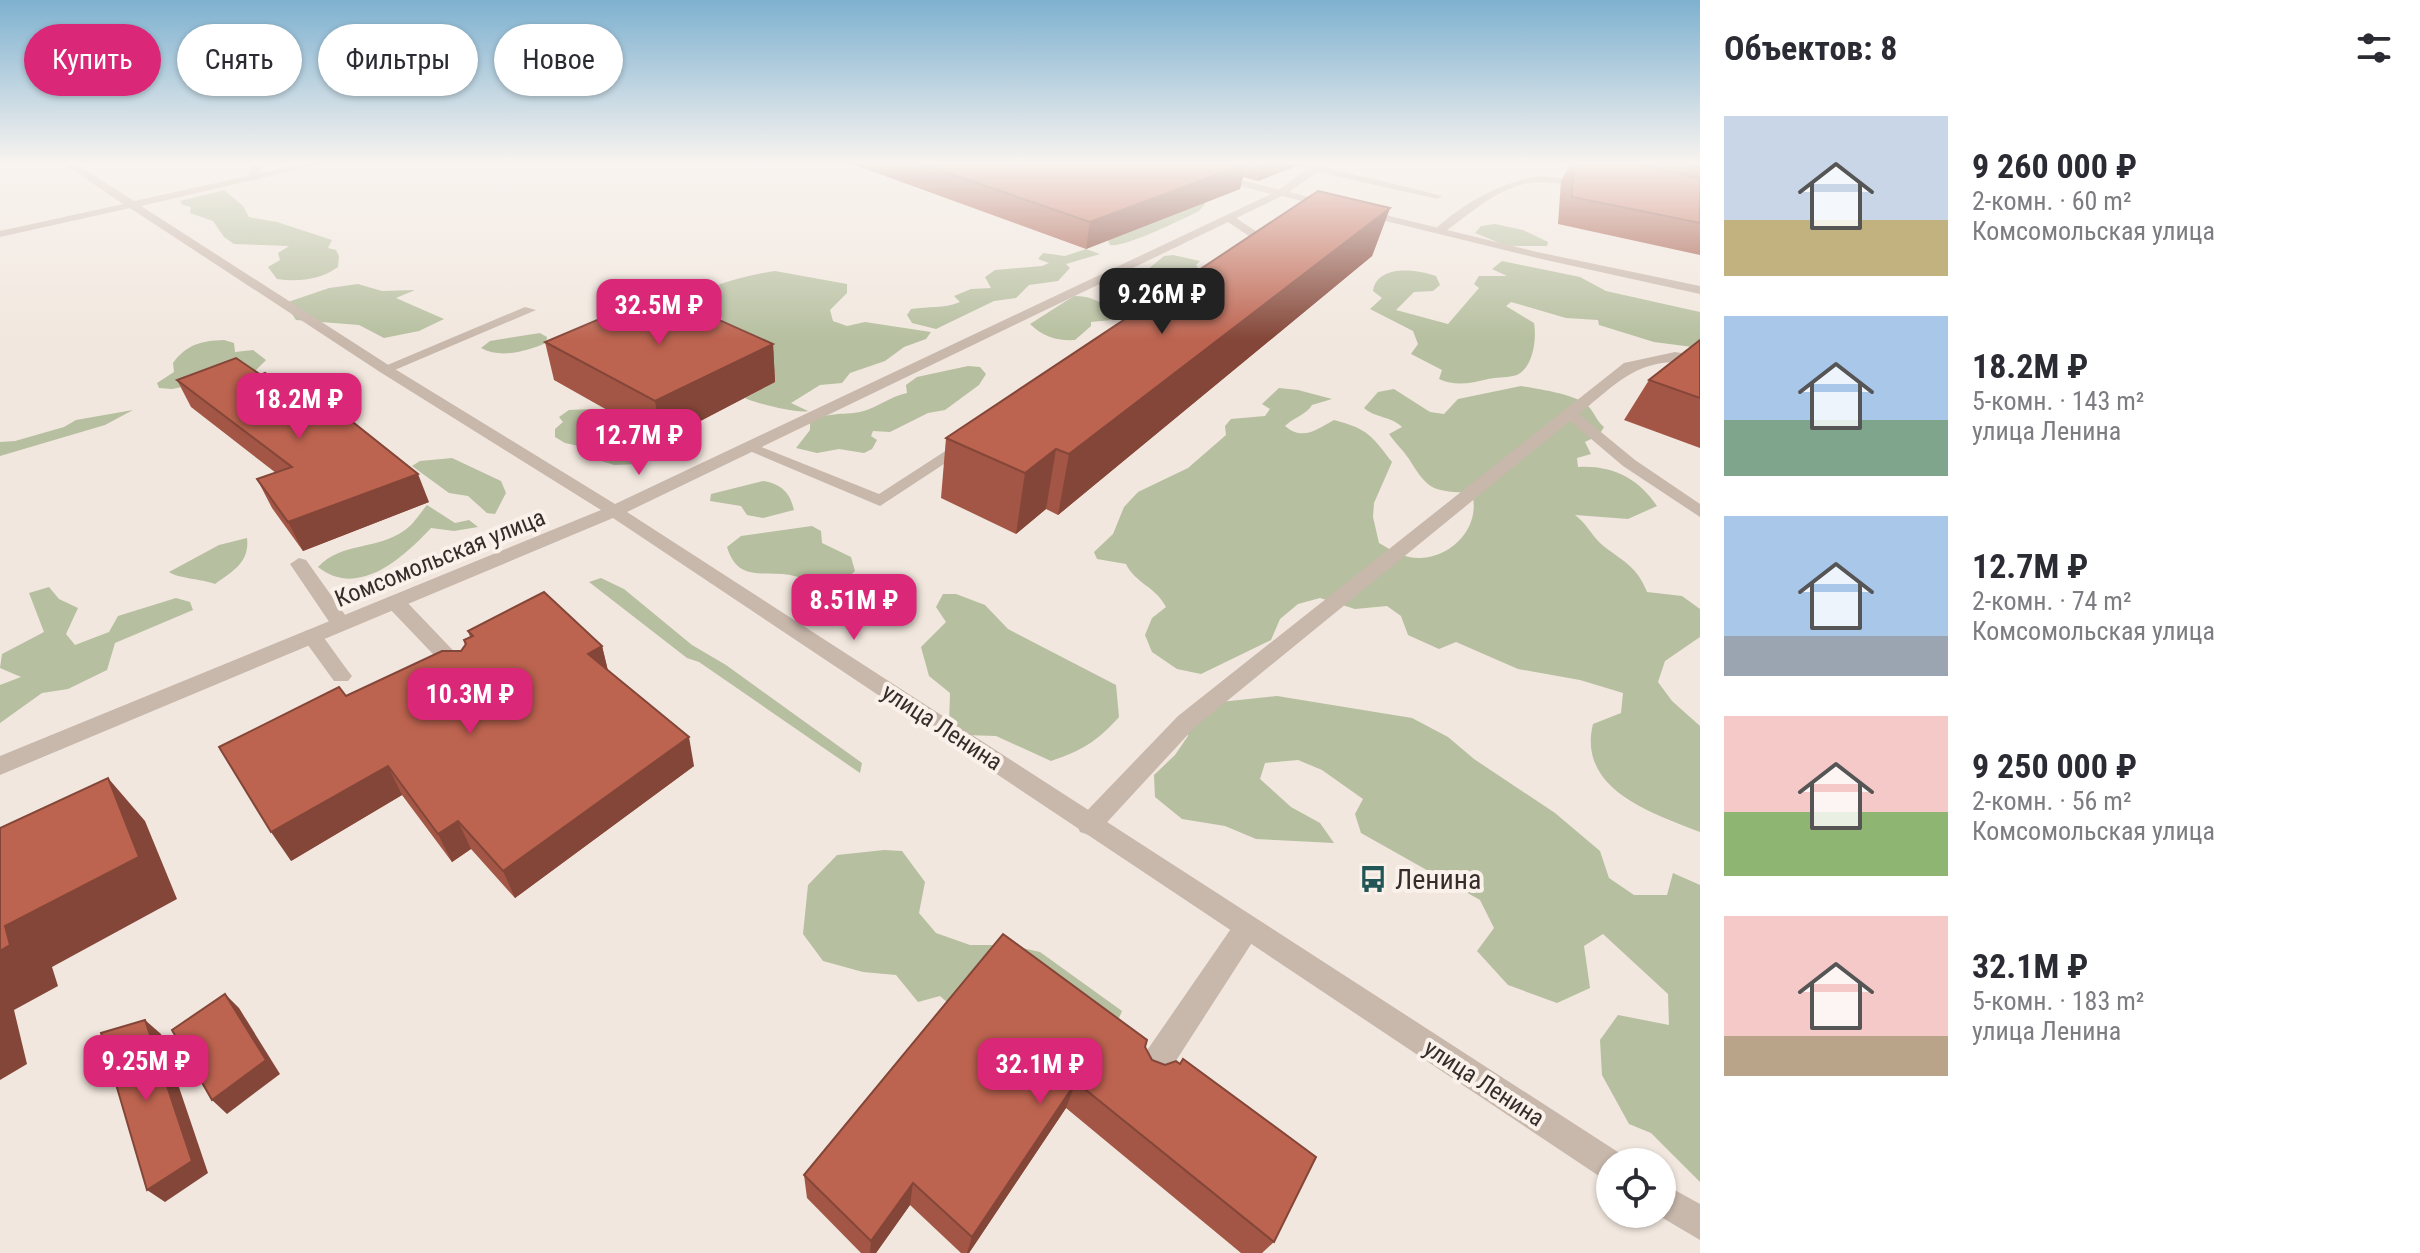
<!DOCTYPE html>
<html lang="ru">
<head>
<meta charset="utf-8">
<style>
	body { margin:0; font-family:"Roboto Condensed",sans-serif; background:#f7f7f7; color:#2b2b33; height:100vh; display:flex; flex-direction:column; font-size:30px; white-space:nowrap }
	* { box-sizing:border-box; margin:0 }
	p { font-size:26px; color:#7c7c81 }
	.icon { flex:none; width:44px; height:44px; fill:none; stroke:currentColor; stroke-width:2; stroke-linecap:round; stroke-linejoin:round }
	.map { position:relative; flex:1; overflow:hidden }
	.details { display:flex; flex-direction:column; background:#fff; width:720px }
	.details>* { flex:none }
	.guide { position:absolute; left:24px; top:24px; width:760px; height:72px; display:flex; gap:16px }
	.buttons { position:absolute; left:1596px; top:1148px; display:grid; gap:16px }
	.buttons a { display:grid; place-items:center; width:80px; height:80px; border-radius:50%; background:#fff; box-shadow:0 2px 6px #0004; font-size:40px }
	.price { position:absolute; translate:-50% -68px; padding:0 18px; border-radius:16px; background:#db2777; color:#fff; font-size:26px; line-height:52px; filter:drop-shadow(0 2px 4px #0008) }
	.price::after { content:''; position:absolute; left:50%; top:48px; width:24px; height:18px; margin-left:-12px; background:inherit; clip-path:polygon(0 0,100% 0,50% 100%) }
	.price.selected { background:#222; color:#fff }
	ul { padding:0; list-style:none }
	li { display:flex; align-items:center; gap:24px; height:200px; padding:0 24px }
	li span { display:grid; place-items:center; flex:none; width:224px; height:160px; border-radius:0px; color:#555 }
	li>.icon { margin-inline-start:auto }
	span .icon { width:96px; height:96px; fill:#fffc; stroke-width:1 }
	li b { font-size:34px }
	h2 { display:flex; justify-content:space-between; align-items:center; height:96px; padding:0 24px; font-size:34px }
	.chip { padding:0 28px; border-radius:36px; background:#fff; box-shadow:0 2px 6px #0004; font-size:28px; line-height:72px }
	.chip.selected { background:#db2777; color:#fff }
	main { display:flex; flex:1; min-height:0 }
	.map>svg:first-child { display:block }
</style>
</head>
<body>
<main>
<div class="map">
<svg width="1700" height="1253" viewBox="0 0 1700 1253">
	<rect width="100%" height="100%" fill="#f1e7de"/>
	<g fill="#b6bf9f">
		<path d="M224,190L243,206L249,217L277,222L332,240L328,248L336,250L339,256L338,267C320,280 298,282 277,279L268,267L280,260L278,253L289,246L234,244L224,237L213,221L190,213L191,207L183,205L180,201Z"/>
		<path d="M1201,200L1205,204L1199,211C1183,219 1124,248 1110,245L1108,240Z"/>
		<polygon points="1495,224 1523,230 1548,242 1547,246 1507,246 1475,233 1481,226"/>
		<path d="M1086,249L1100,254L1066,264L1070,268L1058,281L1029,285L1016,298L994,301L936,329L912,323L907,315L911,309C929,306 943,309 960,302L954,296L971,289L991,288L985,277L995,270L1042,266L1049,263L1038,259L1043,253L1065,256Z"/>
		<polygon points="1173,255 1200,261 1196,265 1201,273 1166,279 1147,270 1164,256"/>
		<path d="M1502,261L1580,277L1606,291L1700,312V348L1654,342L1599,325L1598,320L1566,318L1511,302L1506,306L1534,323C1537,339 1533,372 1513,376C1505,378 1496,377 1488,379C1470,383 1457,387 1439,379L1442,370L1411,354L1418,344L1413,331L1370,309L1382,298L1373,291C1377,264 1417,269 1436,276L1440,285L1433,291L1414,292L1396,310L1448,324L1479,288L1474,284L1479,276H1507L1492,269Z"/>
		<path d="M775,271L847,284V293L830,310L833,321L847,326L865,322L931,332L926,339L904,347L885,361L850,373L842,383L820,385L791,403L808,411C798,414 755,403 745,398L775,382L665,312C698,289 735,277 775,271Z"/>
		<polygon points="358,284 382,291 415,290 396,298 444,319 419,331 384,338 359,325 296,320 285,303 329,288"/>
		<path d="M1074,296C1091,296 1101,302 1114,311L1111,320L1091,322V326L1075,340C1058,341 1043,337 1030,324Z"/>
		<path d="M540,333L547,337L546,343C527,351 501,359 481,348L490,341Z"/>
		<path d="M224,340L234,343L235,352L253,350L266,360L253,373L172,389L159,388L157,383L174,372L173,363C187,344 201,341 224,340Z"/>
		<path d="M968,366L980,367L986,374L979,385L945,410L928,413L890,432L873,431L871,436L877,440L872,449L864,453L839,449L817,453L796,448L810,430V422C827,412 842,415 860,412C877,408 889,397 907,393L906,385L917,377Z"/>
		<path d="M1521,386C1537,389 1578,394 1589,407C1595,414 1596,420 1604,427L1599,435L1585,442L1591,454L1577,458L1578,467C1612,465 1638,478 1657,506L1628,519L1575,515C1586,523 1591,534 1600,543C1621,561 1636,564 1647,592L1682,596L1700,609V637L1665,661L1658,682L1672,701L1700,726V832C1651,813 1577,789 1593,724L1621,713L1623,693L1580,680L1518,669L1456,642L1439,649L1408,635L1401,616L1387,606L1355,609L1320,598L1298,604L1280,619L1271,640L1201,674L1177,669L1152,652L1145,635L1152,618L1166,607C1156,587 1135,583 1126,564L1097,559L1094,552L1113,534L1124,507L1138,492L1188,468L1226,435L1225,426L1231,419L1265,416L1270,409L1262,404L1279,388L1298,390L1332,399L1312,405C1307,414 1293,418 1285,426C1303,441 1316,430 1334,420C1368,429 1371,435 1392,462L1374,503L1373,517L1379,543C1391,550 1406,559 1421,558C1454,556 1481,526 1472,493C1434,491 1429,492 1409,459C1403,450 1395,443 1389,434L1402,427C1391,416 1375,418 1364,408L1378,392L1394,389L1430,412L1444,414L1458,399Z"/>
		<polygon points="592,409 634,431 649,454 642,464 614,465 592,458 588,448 565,443 555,437 555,429 563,422 559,417 569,410"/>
		<polygon points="133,410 105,425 0,456 0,442 15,441 64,427 76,420"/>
		<polygon points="452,458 501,481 506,493 495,514 487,513 468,496 449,493 412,466 420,461"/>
		<path d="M763,481C781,484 790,492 794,510L763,518L747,515L741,506L710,501L711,494Z"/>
		<path d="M427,505L455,523L469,520L478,527L454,531L431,528C403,558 358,599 318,567C341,542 378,550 405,530C414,524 420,513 427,505Z"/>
		<path d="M812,526L821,531L822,543L851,557L855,571C833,592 816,581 790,575C763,570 738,583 727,547L741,536Z"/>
		<path d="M247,538C250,562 233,571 215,584C201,579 177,578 169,572L219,545Z"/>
		<polygon points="601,578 624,589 692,645 726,665 862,763 860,773 699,662 687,658 589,582"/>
		<polygon points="49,587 59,599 78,608 66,634 75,645 109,632 118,616 176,598 190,602 193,610 115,643 107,670 68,689 42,693 0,723 0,685 21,677 0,668 2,654 44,632 29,593"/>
		<path d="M943,594H956L985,605L1008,629L1116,685L1119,717C1098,741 1081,751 1051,761L996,736L966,735L949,725L950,693L929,676L921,647L946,622L936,607Z"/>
		<polygon points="1277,696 1412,718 1448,737 1474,759 1555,813 1600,851 1609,878 1634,895 1667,895 1673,873 1700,885 1700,1182 1651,1133 1629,1124 1602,1075 1600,1040 1618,1015 1669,1025 1668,994 1603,934 1584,946 1590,988 1557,1003 1508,985 1477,951 1494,928 1480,900 1361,833 1355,814 1363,799 1322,770 1298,760 1265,763 1260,779 1291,807 1320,823 1334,843 1256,839 1225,826 1182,819 1155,797 1154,775 1175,755 1188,736 1186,722 1211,703"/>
		<polygon points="884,850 902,851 925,882 919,913 936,933 970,945 1010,945 1040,952 1122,1011 1107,1046 957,1011 940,996 918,1002 896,975 863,972 823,961 803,934 808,885 837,855"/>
	</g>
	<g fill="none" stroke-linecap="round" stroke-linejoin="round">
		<g fill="#c8b7ab" fill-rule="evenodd">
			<polygon points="254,164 264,164 254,181 246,181"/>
			<polygon points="1315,164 1326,164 1323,167 1443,196 1438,199 1317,172 1285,195 1277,195 1277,191"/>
			<path d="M1542,176L1596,182C1585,189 1546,180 1529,183C1496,189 1469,215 1443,233L1433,231C1463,203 1502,181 1542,176Z"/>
			<polygon points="1225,216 1233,216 1269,240 1255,250 1247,250 1247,246 1255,240 1225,220"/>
			<polygon points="525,307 536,310 390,372 380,372 378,369"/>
			<path d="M1675,352L1700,356V364C1641,355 1622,379 1579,414L1635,460L1700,504V517L1623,466L1570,421L1194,728L1098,832L1089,835L1080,832L1077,825L1080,818L1178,716L1624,363Z"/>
			<polygon points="967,437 975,442 973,445 880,506 740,447 748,442 754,444 879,494"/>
			<polygon points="299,558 306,560 348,619 351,624 348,629 334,629 290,564"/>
			<polygon points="395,596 402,597 467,665 470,670 467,675 453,675 388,607 385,602 388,597"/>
			<polygon points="312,629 319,631 348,671 352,676 348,681 334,681 305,641 302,636 305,631"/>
			<polygon points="1246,917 1255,920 1259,929 1255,938 1161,1084 1150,1088 1139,1084 1135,1073 1139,1062 1237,920"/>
		</g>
		<g fill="#c8b7ab" fill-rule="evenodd">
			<polygon points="64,164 76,164 134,201 302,164 321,164 141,206 390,366 615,504 1271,194 1158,164 1175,164 1334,203 1335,205 1330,208 1282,196 627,512 1621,1154 1625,1162 1610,1162 1610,1181 1599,1176 613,518 0,775 0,756 601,510 380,372 130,208 0,237 0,231 123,204"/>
			<polygon points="1361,209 1537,252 1700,286 1700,294 1537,258 1357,214 1357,210"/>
			<polygon points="1662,1183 1700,1204 1700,1240 1656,1214 1662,1214"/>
		</g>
	</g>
	<g fill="#a35645">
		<polygon points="852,164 1302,164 1258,181 1243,177 1240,189 1086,249"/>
		<polygon points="1570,164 1700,164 1700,255 1558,224 1561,181"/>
		<polygon points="1390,208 1372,256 1058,515 1046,509 1016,534 941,498 946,438"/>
		<polygon points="1700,340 1700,448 1624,420 1649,380"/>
		<polygon points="545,342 773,344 775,382 662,441 554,380"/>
		<polygon points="177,380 429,502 303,551 272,508 257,479 276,473 191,407"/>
		<polygon points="468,631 602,646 608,671 694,766 515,898 471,849 452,862 402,795 291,861 346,696 461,651 465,645 464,640 470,637"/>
		<polygon points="1145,1047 1152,1060 1274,1242 1262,1253 1241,1253 1066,1108 969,1253 961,1253 910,1205 876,1253 861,1253 807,1198 804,1175"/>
	</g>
	<g fill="#844638">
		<polygon points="1246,164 1240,189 1086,249 1090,222"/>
		<polygon points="1263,164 1302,164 1258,181"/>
		<polygon points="1390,208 1372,256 1058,515 1069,454"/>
		<polygon points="773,344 775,382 662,441 655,401"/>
		<polygon points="1056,449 1046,509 1016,534 1025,473"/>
		<polygon points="418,474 429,502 303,551 288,522"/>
		<polygon points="602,646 609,675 588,654"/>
		<polygon points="689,737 694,766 515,898 503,871"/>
		<polygon points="388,766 402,795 291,861 271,832"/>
		<polygon points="108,778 145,821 177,899 52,967 58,986 14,1010 27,1064 0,1080 0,951 5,926"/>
		<polygon points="458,821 471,849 452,862 438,834"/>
		<polygon points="225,994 239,1008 280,1074 227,1114 212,1100"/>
		<polygon points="145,1020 161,1034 208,1173 165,1202 147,1190"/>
		<polygon points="1076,1082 1066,1108 969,1253 967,1253 972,1237"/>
		<polygon points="913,1183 910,1205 876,1253 870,1253 871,1241"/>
	</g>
	<g fill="#bd6450" stroke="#844638" stroke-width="2">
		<polygon points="922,164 1245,164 1090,222"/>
		<polygon points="1573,164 1635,164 1700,178 1700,223 1572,197"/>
		<polygon points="1683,164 1700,164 1700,168"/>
		<polygon points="1318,191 1390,208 1069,454 1056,449 1025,473 946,438"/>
		<polygon points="672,299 773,344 655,401 545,342 623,309 634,315"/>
		<polygon points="1700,340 1700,398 1649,380"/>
		<polygon points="236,358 261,375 265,373 322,413 335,408 418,474 288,522 257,479 292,467 177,380"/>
		<polygon points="544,592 602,646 588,654 689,737 503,871 458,821 438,834 388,766 271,832 219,747 339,687 346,696 442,651 461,651 466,644 464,640 473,636 468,631"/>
		<polygon points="108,778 139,857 5,926 10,945 0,951 0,828"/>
		<polygon points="1003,934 1147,1040 1145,1047 1152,1060 1165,1065 1176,1061 1180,1064 1183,1059 1316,1157 1274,1242 1076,1082 972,1237 913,1183 871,1241 804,1175"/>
		<polygon points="225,994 266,1060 212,1100 172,1030"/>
		<polygon points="145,1020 192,1161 147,1190 101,1033"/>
	</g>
	<linearGradient id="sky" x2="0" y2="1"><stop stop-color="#7eb1d0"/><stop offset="0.48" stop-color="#f9f4f0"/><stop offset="1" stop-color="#f9f4f0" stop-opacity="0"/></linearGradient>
	<rect width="1700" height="340" fill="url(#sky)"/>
	<defs>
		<g id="bus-bare" transform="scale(2.16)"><path d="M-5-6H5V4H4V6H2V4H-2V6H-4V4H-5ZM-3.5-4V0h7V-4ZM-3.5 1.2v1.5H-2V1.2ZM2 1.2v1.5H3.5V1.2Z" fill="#255" stroke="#f9f1ea" stroke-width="2.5" paint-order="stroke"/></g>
	</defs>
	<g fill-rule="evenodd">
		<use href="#bus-bare" x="1373" y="879"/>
	</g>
	<g text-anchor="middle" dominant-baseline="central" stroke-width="8" stroke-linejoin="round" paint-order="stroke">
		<g font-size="24" fill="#362d2a" stroke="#f9f1ea">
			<text transform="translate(440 558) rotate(-22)">Комсомольская улица</text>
			<text transform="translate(942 727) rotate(33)">улица Ленина</text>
			<text transform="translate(1484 1083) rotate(33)">улица Ленина</text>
		</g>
		<g font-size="28" fill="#362d2a" stroke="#f9f1ea" text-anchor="start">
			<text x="1395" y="879">Ленина</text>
		</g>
	</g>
</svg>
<div class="buttons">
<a><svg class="icon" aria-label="locate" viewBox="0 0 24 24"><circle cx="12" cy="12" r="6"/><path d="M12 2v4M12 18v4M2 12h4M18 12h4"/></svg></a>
</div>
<b class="price selected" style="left:1162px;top:336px">9.26M ₽</b>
<b class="price" style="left:659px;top:347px">32.5M ₽</b>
<b class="price" style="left:299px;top:441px">18.2M ₽</b>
<b class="price" style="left:639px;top:477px">12.7M ₽</b>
<b class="price" style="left:854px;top:642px">8.51M ₽</b>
<b class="price" style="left:470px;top:736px">10.3M ₽</b>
<b class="price" style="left:146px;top:1103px">9.25M ₽</b>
<b class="price" style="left:1040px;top:1106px">32.1M ₽</b>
<div class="guide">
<a class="chip selected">Купить</a>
<a class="chip">Снять</a>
<a class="chip">Фильтры</a>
<a class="chip">Новое</a>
</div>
</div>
<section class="details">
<h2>Объектов: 8<svg class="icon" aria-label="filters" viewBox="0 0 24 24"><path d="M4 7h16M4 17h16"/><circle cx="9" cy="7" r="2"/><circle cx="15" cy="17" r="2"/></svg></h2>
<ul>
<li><span style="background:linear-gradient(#c9d6e8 65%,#c2b280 0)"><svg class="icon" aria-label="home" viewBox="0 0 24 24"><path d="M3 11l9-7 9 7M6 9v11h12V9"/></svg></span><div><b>9 260 000 ₽</b><p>2-комн. · 60 m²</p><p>Комсомольская улица</p></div></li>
<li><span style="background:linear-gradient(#a9c7e8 65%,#7fa58c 0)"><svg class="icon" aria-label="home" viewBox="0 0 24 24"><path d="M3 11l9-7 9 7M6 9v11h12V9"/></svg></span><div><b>18.2M ₽</b><p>5-комн. · 143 m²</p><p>улица Ленина</p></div></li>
<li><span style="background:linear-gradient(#a9c7e8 75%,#9aa5b1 0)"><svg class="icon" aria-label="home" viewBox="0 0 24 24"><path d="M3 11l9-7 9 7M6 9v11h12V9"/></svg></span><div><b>12.7M ₽</b><p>2-комн. · 74 m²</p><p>Комсомольская улица</p></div></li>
<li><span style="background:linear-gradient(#f6c9c9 60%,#8fb573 0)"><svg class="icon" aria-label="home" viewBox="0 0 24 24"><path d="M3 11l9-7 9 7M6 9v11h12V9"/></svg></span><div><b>9 250 000 ₽</b><p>2-комн. · 56 m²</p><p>Комсомольская улица</p></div></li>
<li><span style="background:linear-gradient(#f6c9c9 75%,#b9a48a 0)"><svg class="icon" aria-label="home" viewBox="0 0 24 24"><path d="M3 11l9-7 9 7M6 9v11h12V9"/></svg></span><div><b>32.1M ₽</b><p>5-комн. · 183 m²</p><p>улица Ленина</p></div></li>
</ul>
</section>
</main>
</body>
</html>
